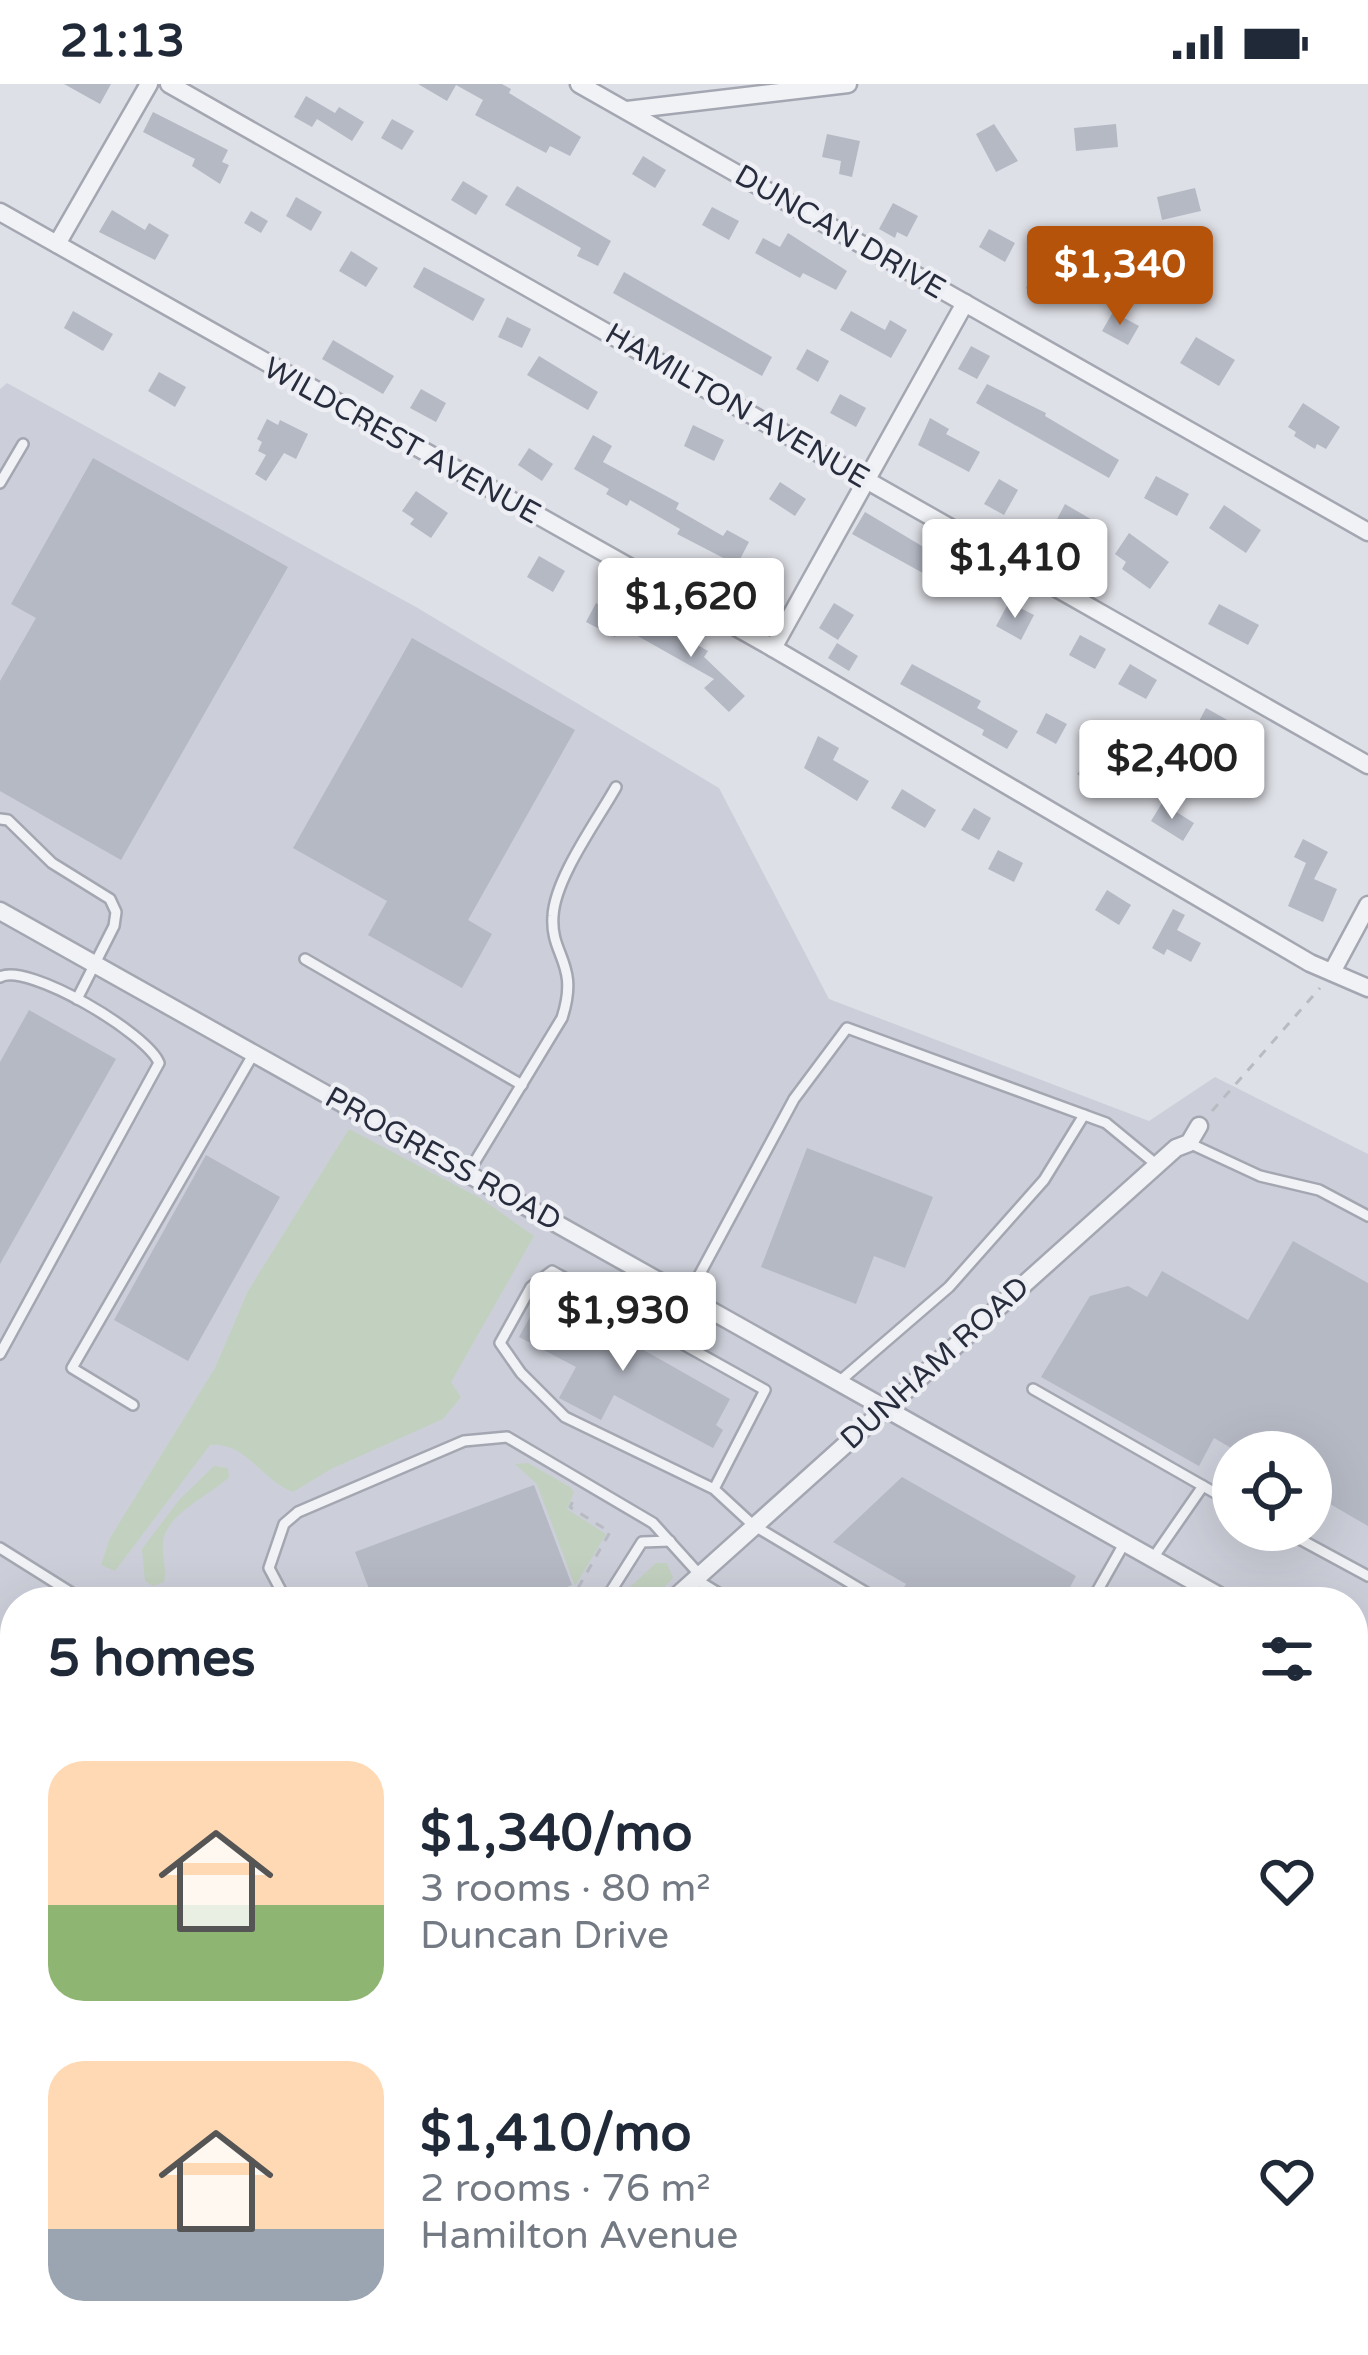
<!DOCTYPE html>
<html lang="en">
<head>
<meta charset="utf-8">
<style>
	body { margin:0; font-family:"Varela Round",sans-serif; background:#f6f6f7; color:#1f2937; height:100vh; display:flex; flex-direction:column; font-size:45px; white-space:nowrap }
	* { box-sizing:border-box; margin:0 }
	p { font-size:39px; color:#747a83 }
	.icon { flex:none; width:66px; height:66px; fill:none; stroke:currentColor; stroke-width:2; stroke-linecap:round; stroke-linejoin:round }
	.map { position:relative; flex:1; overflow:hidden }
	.sheet { position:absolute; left:0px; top:1503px; width:1368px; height:768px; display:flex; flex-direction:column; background:#fff; border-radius:48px 48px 0 0; box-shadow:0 12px 48px #0002 }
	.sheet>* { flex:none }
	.fabs { position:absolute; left:1212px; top:1347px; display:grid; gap:24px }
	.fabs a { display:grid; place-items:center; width:120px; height:120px; border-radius:50%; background:#fff; box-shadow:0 12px 48px #0002; font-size:60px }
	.price { position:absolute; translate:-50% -102px; padding:0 27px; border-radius:12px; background:#fff; color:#222; font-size:39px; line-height:78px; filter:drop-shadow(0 3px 6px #0008) }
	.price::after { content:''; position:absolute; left:50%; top:72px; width:36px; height:27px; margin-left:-18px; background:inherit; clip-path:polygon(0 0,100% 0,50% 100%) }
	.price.active { background:#b45309; color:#fff }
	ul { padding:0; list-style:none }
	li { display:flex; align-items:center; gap:36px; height:300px; padding:0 48px }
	li span { display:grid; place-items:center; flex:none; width:336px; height:240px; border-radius:36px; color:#555 }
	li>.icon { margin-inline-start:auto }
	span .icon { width:144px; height:144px; fill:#fffc; stroke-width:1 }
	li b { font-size:51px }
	h2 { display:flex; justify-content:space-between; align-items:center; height:144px; padding:0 48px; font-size:51px }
	.status { display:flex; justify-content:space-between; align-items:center; height:84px; padding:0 60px; background:#fff; direction:ltr }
	.status svg { height:33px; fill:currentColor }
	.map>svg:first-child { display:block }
</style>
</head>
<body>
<div class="status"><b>21:13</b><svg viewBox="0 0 49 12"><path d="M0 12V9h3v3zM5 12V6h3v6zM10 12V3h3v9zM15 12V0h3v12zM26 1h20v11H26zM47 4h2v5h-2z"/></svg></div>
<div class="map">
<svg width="1368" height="2271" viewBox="0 0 1368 2271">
	<rect width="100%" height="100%" fill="#dee0e7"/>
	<g fill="#cccfd9" fill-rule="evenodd">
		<path d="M7,299L416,523L719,704L829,915L1149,1037L1215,993L1368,1070V2128L1353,2130V1518H15V2256H884L875,2271H0V305ZM1233,1368H1311V1446H1233Z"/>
		<polygon points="1102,2256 1283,2256 1276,2271 1138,2271"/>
	</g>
	<g fill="#c2d1bf">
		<path d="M349,1045L480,1114L534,1152L451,1298L461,1313L443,1335L331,1385L293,1408C261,1396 247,1358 210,1361L115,1487L101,1481L110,1454L215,1284L248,1207Z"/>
		<polygon points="528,1379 570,1403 574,1408 567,1425 606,1450 575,1502 537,1400 515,1380"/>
		<path d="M214,1382L228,1384L229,1393C208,1413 165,1430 163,1459C162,1472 167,1485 164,1498L153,1502L145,1497L142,1465L179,1416Z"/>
		<polygon points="656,1479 667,1479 673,1494 650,1518 623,1518 625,1508"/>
	</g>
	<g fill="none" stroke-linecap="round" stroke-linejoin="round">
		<polyline stroke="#9aaac6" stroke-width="6" points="1353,2096 1368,2103"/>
	</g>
	<g fill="#b5b9c4">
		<polygon points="64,0 111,0 100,20"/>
		<polygon points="418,0 502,0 511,5 509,9 581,53 570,72 550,62 546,69 475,31 483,16 456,1 447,17"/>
		<polygon points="306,12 335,29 339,23 364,38 352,57 317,35 312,43 294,33"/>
		<polygon points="153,28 228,66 222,78 229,81 220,100 192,82 195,75 143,48"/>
		<polygon points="392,35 414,47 402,66 381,54"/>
		<polygon points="994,40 1018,77 996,88 976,50"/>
		<polygon points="1116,40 1118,63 1076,67 1074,44"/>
		<polygon points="827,50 860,57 852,93 839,90 841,77 822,73"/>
		<polygon points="643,72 666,86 655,104 632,90"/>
		<polygon points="463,97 488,112 476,131 451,116"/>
		<polygon points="517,102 611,157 598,182 577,172 581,164 505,121"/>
		<polygon points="1195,104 1201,127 1162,136 1157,113"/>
		<polygon points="296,113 322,128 311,147 286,132"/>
		<polygon points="893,119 918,132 907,153 897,148 895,154 879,145"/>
		<polygon points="712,123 739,137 729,156 702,141"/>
		<polygon points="112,126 145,146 149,139 169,151 155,176 99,148"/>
		<polygon points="251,127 268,137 261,149 244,139"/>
		<polygon points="989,145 1015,159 1005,178 979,163"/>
		<polygon points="788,149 847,187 836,206 803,189 800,194 755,169 763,154 780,163"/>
		<polygon points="351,167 378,184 366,203 339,187"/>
		<polygon points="424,183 485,215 473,237 413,203"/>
		<polygon points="1037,184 1064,200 1054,219 1026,204"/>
		<polygon points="624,188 772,273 762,292 613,209"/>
		<polygon points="73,227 113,250 103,267 64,244"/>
		<polygon points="851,227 885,246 890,236 907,246 891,274 840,246"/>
		<polygon points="1113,228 1139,242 1128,261 1102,247"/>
		<polygon points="507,233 531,245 522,264 498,253"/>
		<polygon points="1196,253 1235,276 1219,302 1180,279"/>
		<polygon points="333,256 394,292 383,310 322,275"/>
		<polygon points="971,262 990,272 977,295 958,285"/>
		<polygon points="807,265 829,277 818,298 796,285"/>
		<polygon points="539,272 598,308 588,326 527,291"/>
		<polygon points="159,288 186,303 175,323 148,307"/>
		<polygon points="987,300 1046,329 1045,332 1119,376 1109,394 976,319"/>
		<polygon points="421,305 446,319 436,338 410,324"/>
		<polygon points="840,310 866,324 856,343 830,329"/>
		<polygon points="1303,319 1340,343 1326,365 1317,360 1315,365 1294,352 1296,348 1288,343"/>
		<polygon points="930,334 949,345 946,350 980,368 969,388 918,361"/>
		<polygon points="267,335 278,341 280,336 308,350 296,375 284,369 266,397 255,390 266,371 258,367 262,358 257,355"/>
		<polygon points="693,341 724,356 714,377 684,362"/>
		<polygon points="593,351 612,362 603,378 679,419 676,425 723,452 727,446 749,458 737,481 677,450 680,445 630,416 627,422 606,410 609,405 574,385"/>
		<polygon points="529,364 553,380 542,397 518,381"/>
		<polygon points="93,374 288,483 121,776 0,707 0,597 36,534 11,520"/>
		<polygon points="1156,392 1189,410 1177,432 1144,414"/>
		<polygon points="999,395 1018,406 1004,431 984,420"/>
		<polygon points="780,398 806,415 795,432 769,415"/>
		<polygon points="416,407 448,429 431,454 410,440 414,435 402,427"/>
		<polygon points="1065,420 1094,437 1082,459 1053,443"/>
		<polygon points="1224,421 1261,446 1246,469 1209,444"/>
		<polygon points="865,428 962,486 952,505 852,450"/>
		<polygon points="1129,449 1169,478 1150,505 1122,485 1126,478 1115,470"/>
		<polygon points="539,472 565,487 553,508 527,493"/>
		<polygon points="752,488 776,502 766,520 742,505"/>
		<polygon points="1009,518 1034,531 1021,556 996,542"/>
		<polygon points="596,519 625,534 615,553 586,538"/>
		<polygon points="834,519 854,531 838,556 819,544"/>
		<polygon points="1219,520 1259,541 1248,561 1208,540"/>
		<polygon points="647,532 708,567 704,573 745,612 729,628 704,604 714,595 636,551"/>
		<polygon points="1080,551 1106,565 1095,585 1069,571"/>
		<polygon points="412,554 575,646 468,836 492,850 462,904 368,851 387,817 293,764"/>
		<polygon points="837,559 858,572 849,587 828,574"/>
		<polygon points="912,580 981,617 977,624 1018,647 1007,665 982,651 984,646 900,600"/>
		<polygon points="1130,580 1157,596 1146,615 1118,600"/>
		<polygon points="1206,624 1231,638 1221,657 1196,643"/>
		<polygon points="1046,629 1067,640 1056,660 1036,649"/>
		<polygon points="818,652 839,664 833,676 869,697 857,717 804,684"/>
		<polygon points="1092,672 1122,695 1107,714 1077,690"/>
		<polygon points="902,705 936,726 925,744 891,724"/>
		<polygon points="1162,719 1194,739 1183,757 1151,737"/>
		<polygon points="974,724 991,734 979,756 961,746"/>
		<polygon points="1303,755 1328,768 1314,795 1337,805 1323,838 1288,822 1306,779 1294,773"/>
		<polygon points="998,766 1023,779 1014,798 988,785"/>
		<polygon points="1107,806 1131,821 1119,841 1095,826"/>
		<polygon points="1173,825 1185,831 1177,846 1201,859 1191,878 1167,865 1164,871 1152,864"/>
		<polygon points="29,926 116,975 0,1180 0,978"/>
		<polygon points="807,1064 933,1113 905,1184 874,1172 856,1220 761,1183"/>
		<polygon points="206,1071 280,1113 188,1277 114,1236"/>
		<polygon points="1293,1157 1368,1199 1368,1442 1311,1409 1311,1368 1238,1368 1214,1354 1199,1382 1041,1293 1090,1212 1128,1202 1147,1213 1162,1187 1248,1236"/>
		<polygon points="541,1213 595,1242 596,1239 730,1315 716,1341 723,1346 713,1364 614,1311 601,1336 559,1314 576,1283 519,1253"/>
		<polygon points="902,1393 1076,1492 1062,1518 919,1518 901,1508 906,1500 833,1458"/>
		<polygon points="534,1401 572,1501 528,1518 374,1518 355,1468"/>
		<polygon points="0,1641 15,1654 0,1685"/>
		<polygon points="341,2256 641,2256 640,2271 339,2271"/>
		<polygon points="1226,2256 1269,2256 1263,2271"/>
	</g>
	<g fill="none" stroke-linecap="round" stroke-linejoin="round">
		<g stroke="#a4a7b1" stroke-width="14">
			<g id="lane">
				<polyline points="0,399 23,360"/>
				<polyline points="0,735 8,736 52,779 110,815 116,828 114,842 77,915"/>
				<polyline points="305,875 522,1001"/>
				<path d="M0,893C28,878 148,950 159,979L0,1270"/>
				<polyline points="1191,1060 1260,1092 1319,1106 1368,1132"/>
				<path d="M468,1089L562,934C580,879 550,872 553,832C555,794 597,737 616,703"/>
				<polyline points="688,1212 794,1015 847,944 1106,1039 1157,1081"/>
				<polyline points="840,1297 949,1203 1044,1096 1084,1031"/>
				<polyline points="1033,1305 1203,1402"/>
				<polyline points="133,1321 72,1284 254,969"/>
				<polyline points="714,1405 565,1333 521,1289 500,1259 531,1203 552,1187 765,1306 714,1405 753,1441 882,1518"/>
				<polyline points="1283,1446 1368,1492"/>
				<polyline points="0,1464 86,1518"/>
				<polyline points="1153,1474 1203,1402 1233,1419"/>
				<polyline points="697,1496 733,1518"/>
				<polyline points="606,1515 642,1458 670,1457"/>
				<polyline points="287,1518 269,1484 284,1440 298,1428 464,1357 507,1353 653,1439 699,1490"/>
				<polyline points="1091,1518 1125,1458"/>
				<polyline points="0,1626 15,1639"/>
				<polyline points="1353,1649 1368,1657"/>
				<polyline points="1353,1708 1368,1717"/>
				<polyline points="0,1720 15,1695"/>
				<polyline points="1353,1809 1368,1781"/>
				<polyline points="0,1905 15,1912"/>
				<polyline points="0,2128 15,2080"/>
				<polyline points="0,2240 15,2243"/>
				<polyline points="75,2256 145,2271"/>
				<polyline points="774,2256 792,2271"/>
				<polyline points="1147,2256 1180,2271"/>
				<polyline points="210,2271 221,2256"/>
				<polyline points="277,2271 278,2256"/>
				<polyline points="729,2271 745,2256"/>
				<polyline points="848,2271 865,2256"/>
				<polyline points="1288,2271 1296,2256"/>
			</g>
		</g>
		<g stroke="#a4a7b1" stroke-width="21">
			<g id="street">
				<polyline points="169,0 1368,681"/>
				<polyline points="579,0 1368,448"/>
				<polyline points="627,26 848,0"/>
				<polyline points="0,128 773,564 1310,879 1368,904"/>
				<polyline points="57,160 149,0"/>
				<polyline points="773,564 965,219"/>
				<polyline points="0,827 1230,1518"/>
				<polyline points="1332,888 1368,821"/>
				<polyline points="670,1518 1176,1064 1189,1059 1199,1042"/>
				<polyline points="1353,1588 1368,1596"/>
				<polyline points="0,1963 15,1970"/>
			</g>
		</g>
		<g stroke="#b8bbc1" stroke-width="3" stroke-dasharray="9 9" stroke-linecap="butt">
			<polyline points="1212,1027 1320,904"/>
			<polyline points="545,1518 578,1504 610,1448 570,1423 575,1413"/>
			<polyline points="1353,2152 1368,2152"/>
			<polyline points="1353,2221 1368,2219"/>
		</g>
		<use href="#lane" stroke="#f0f2f5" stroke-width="9"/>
		<use href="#street" stroke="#f0f2f5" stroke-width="16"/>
	</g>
	<g text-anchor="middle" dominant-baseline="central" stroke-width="9" stroke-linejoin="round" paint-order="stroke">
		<g font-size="30" fill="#282d3d" stroke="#edeff5">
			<text transform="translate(840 148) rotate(30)">DUNCAN DRIVE</text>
			<text transform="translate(737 322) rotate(30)">HAMILTON AVENUE</text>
			<text transform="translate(402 357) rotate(29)">WILDCREST AVENUE</text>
			<text transform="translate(443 1075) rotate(29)">PROGRESS ROAD</text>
			<text transform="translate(935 1279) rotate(-42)">DUNHAM ROAD</text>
		</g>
	</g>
</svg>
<div class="fabs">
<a><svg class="icon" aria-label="locate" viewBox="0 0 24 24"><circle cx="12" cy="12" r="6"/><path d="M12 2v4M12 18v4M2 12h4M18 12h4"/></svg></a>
</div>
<b class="price active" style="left:1120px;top:244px">$1,340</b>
<b class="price" style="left:1015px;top:537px">$1,410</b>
<b class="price" style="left:691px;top:576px">$1,620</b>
<b class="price" style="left:1172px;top:738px">$2,400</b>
<b class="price" style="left:623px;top:1290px">$1,930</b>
<section class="sheet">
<h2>5 homes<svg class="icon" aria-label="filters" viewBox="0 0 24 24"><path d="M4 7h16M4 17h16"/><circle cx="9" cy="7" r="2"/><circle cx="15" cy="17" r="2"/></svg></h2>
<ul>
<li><span style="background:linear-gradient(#ffd9b3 60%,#8fb573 0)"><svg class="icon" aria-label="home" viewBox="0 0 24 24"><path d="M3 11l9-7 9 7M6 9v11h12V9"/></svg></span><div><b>$1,340/mo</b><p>3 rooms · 80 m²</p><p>Duncan Drive</p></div><svg class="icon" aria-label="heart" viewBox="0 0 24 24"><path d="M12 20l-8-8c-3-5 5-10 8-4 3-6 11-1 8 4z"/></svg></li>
<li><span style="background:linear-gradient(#ffd9b3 70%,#9aa5b1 0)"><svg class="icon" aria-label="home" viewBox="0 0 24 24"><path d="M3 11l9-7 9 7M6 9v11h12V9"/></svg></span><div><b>$1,410/mo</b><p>2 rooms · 76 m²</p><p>Hamilton Avenue</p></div><svg class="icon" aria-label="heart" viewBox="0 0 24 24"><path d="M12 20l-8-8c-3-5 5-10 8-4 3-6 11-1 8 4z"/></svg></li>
</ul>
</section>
</div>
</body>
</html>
